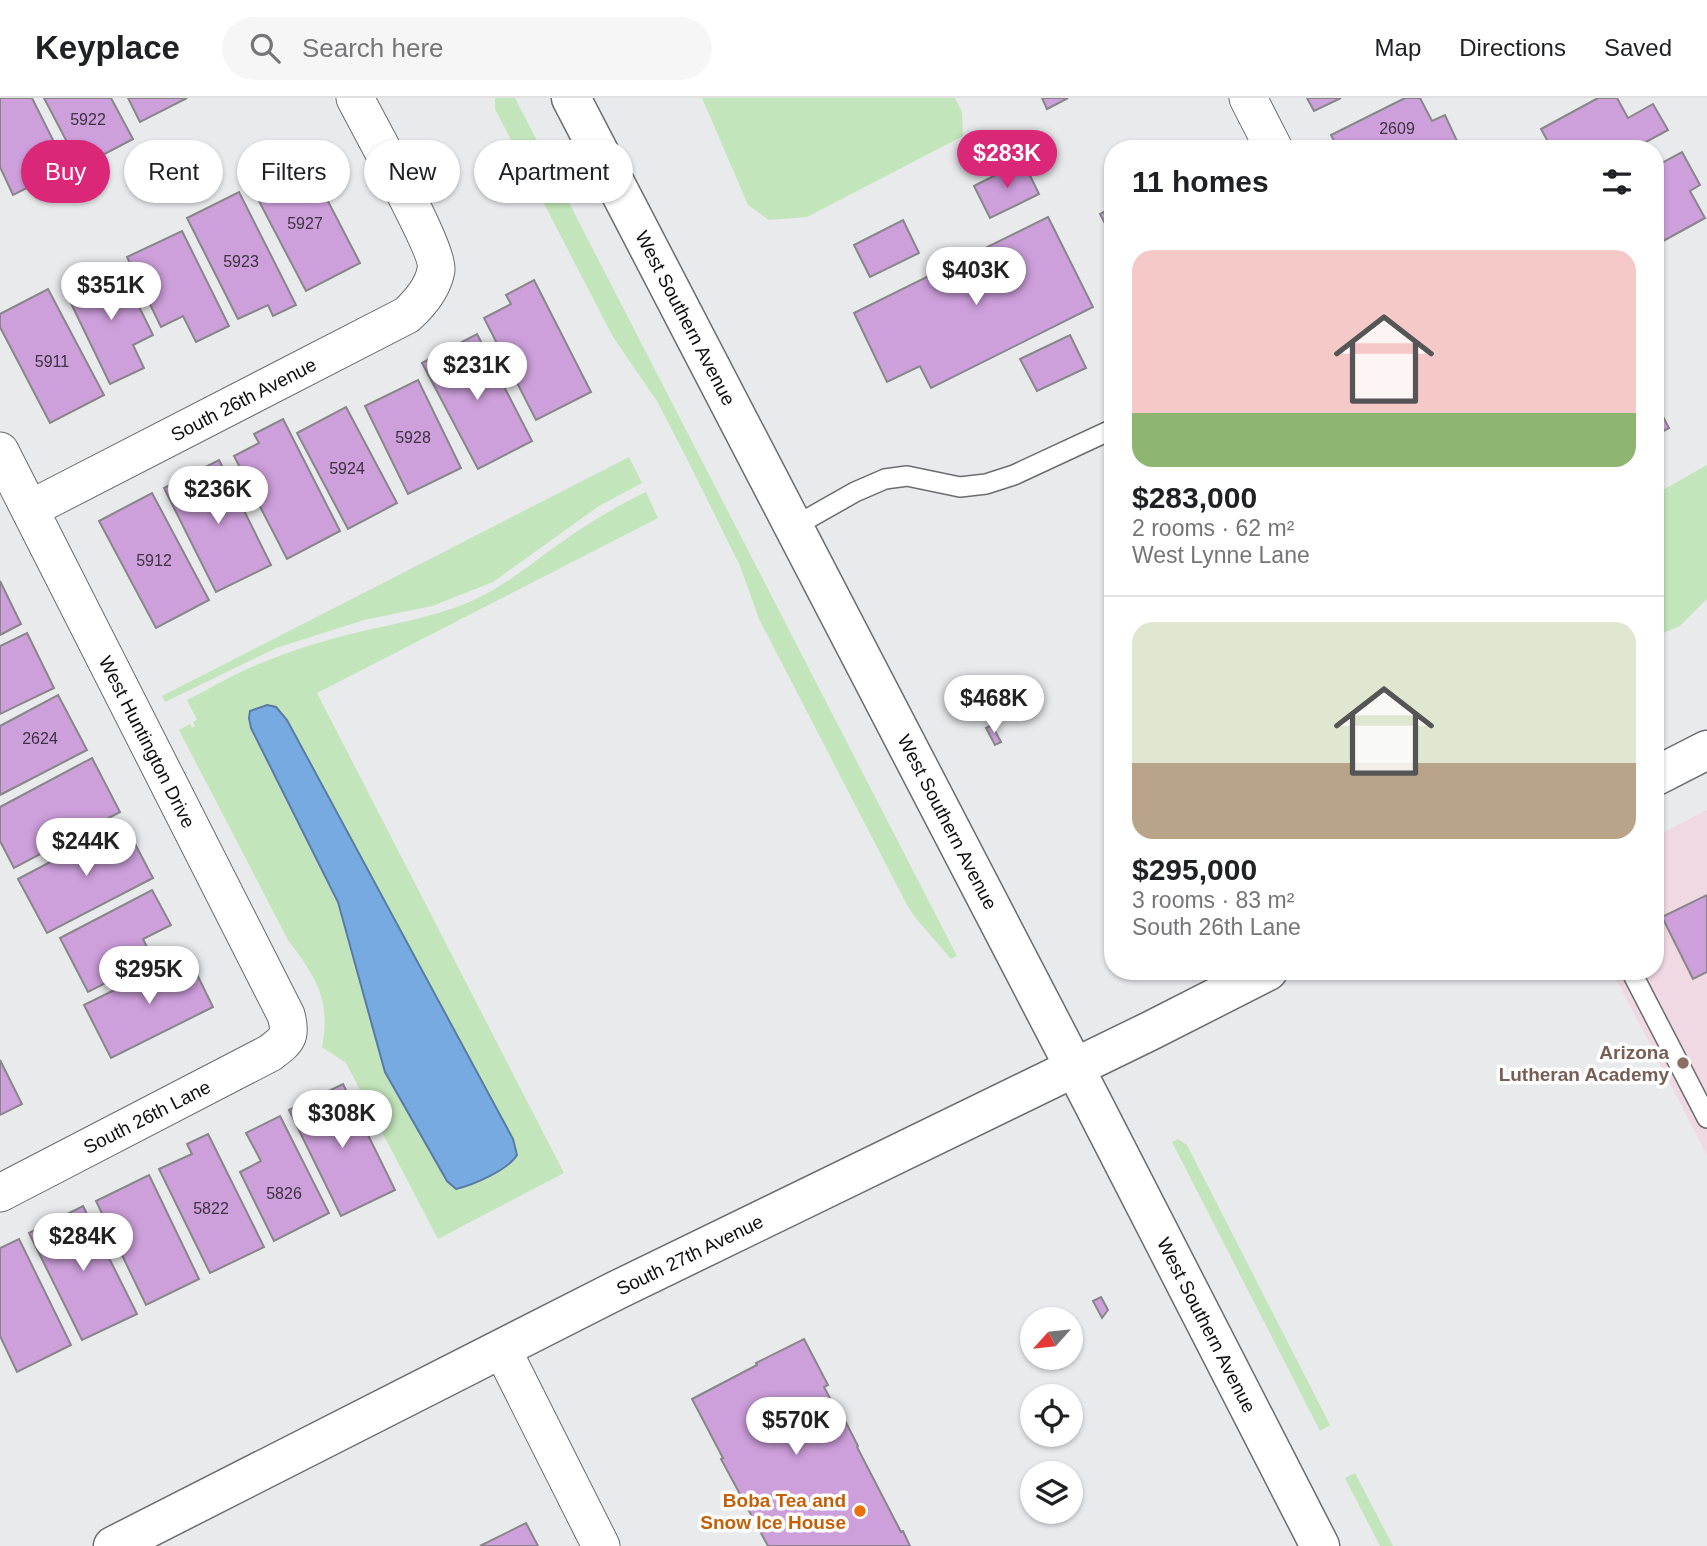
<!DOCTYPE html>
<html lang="en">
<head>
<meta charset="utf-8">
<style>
	body { margin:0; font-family:Helvetica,sans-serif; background:#f6f6f6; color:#202124; height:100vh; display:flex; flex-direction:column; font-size:26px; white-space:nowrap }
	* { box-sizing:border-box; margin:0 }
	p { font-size:23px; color:#757577 }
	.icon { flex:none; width:38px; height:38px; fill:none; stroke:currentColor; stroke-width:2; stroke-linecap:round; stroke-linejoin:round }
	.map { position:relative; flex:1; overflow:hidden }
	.side { position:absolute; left:1104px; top:42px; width:560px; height:840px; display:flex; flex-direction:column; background:#fff; border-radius:28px; box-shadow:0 2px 5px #0004 }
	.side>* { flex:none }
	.hud { position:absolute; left:21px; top:42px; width:665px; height:63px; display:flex; gap:14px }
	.needle { width:46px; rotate:243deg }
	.tools { position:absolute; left:1020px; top:1209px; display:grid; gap:14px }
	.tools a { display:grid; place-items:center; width:63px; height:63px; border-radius:50%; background:#fff; box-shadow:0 2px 5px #0004; font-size:35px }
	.price { position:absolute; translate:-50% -60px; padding:0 16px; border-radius:24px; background:#fff; color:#222; font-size:23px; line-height:46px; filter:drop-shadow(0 2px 4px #0008) }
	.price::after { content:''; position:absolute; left:50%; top:42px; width:21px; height:16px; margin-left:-10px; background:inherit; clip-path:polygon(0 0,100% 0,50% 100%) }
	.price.current { background:#db2777; color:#fff }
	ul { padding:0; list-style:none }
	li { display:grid; align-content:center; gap:14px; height:371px; padding:0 28px }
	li+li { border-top:2px solid #e0e0e0 }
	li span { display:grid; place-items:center; height:217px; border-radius:21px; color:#555 }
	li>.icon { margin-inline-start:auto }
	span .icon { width:126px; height:126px; fill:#fffc; stroke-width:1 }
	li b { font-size:30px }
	h2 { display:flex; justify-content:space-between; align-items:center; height:84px; padding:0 28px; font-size:30px }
	.tag { padding:0 24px; border-radius:32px; background:#fff; box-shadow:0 2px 5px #0004; font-size:24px; line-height:63px }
	.tag.current { background:#db2777; color:#fff }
	header { display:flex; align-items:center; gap:42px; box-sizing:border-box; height:98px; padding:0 35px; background:#fff; border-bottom:2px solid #e0e0e0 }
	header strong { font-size:33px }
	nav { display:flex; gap:38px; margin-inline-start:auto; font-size:24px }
	.search { width:490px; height:63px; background:#f6f6f6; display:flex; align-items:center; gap:18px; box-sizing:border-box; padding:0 24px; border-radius:38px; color:#757577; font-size:26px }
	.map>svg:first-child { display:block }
</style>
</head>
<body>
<header>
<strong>Keyplace</strong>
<div class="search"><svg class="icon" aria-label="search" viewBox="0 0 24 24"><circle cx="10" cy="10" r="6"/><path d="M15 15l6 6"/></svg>Search here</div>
<nav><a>Map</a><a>Directions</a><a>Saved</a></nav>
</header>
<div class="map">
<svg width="1707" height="1448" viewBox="0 0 1707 1448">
	<rect width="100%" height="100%" fill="#e9eaec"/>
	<polygon fill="#f1d9e3" points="1707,712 1707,1057 1612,873 1656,873 1656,738"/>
	<g fill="#c3e5bb">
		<polygon points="495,0 515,0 957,858 951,861 914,818 907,807 759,521 740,468 689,365 657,303 613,239 495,11"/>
		<polygon points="702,0 955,0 962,14 963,38 807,119 769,122 748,107"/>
		<polygon points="629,359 642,385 599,408 493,484 432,508 364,522 276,550 165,604 162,598"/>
		<polygon points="1707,367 1707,501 1680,528 1656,538 1656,396"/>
		<path d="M646,394L658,420L317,595L564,1075L438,1141L346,965L322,949C331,900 316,880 288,842L179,632L190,626L192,630L195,628L193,624L197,622L187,602C211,590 234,576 259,566C280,557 303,549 325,543C374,528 427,523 474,502C506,487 531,466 559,446C587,426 615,409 646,394Z"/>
		<polygon points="1178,1041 1187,1047 1330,1327 1320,1333 1172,1044"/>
		<polygon points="1355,1375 1393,1448 1380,1448 1345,1380"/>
	</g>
	<path fill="#78aae2" stroke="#587ba3" stroke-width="2" d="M267,607L276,609L287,622L513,1041L517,1057C508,1072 473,1087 456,1091L447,1083L385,974L338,804L251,630L249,620L250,613Z"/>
	<g fill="#cd9fdb" stroke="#878688" stroke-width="2">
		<polygon points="0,0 32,0 67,70 13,97 0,69"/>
		<polygon points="44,0 111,0 133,41 80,69"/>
		<polygon points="128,0 187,0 140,24"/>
		<polygon points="1042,0 1068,0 1047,11"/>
		<polygon points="1307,0 1341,0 1314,13"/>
		<polygon points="1405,0 1420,0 1432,23 1445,17 1457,43 1442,51 1338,51 1331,37"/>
		<polygon points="1598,0 1617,0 1628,20 1653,6 1668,32 1633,51 1552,51 1541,31"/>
		<polygon points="1682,54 1700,87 1690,93 1705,120 1656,147 1656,68"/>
		<polygon points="304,57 360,165 306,193 250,86"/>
		<polygon points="1023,63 1039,96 990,120 974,88"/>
		<polygon points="239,94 296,207 273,218 268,207 238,221 187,120"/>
		<polygon points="1113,109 1113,141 1100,116"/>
		<polygon points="1048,119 1093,209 931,290 920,268 887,284 854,215"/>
		<polygon points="903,122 919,155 870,179 854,147"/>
		<polygon points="182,133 229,228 196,244 183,218 161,229 127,159"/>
		<polygon points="118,166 153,237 133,247 144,270 110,286 65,193"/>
		<polygon points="534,182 591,294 536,322 484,220 511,206 506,197"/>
		<polygon points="48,191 104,297 50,325 0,229 0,216"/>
		<polygon points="477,236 532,343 478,371 422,265"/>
		<polygon points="1070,237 1086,270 1037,293 1020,261"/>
		<polygon points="418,282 461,370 408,396 365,308"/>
		<polygon points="1656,305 1669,330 1656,337"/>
		<polygon points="346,309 397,405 348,431 297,335"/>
		<polygon points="283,321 340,433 287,461 234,358 259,345 254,336"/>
		<polygon points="219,362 271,467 216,494 164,390"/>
		<polygon points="152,395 209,502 156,530 99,423"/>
		<polygon points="0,483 21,526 0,537"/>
		<polygon points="27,535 54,590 0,616 0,548"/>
		<polygon points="58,597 87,652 0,697 0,628"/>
		<polygon points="992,627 1001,644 995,647 986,630"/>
		<polygon points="92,660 120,714 14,770 0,743 0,709"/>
		<polygon points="124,725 153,780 47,835 18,781"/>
		<polygon points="152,792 171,827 143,841 153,861 88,894 60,840"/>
		<polygon points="1707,797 1707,874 1693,881 1662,819"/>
		<polygon points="187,856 213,909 111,960 84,907"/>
		<polygon points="0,962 22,1006 0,1017"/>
		<polygon points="343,986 395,1092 341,1118 289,1012"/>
		<polygon points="280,1018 329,1115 274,1143 240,1074 261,1063 246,1035"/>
		<polygon points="208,1036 264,1149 210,1175 159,1071 192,1056 187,1046"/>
		<polygon points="149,1077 199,1181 146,1207 96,1103"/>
		<polygon points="83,1108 137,1216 82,1242 29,1135"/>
		<polygon points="19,1141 71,1247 17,1274 0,1238 0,1150"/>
		<polygon points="1101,1199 1108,1212 1102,1220 1093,1203"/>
		<polygon points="804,1241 828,1287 824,1289 833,1306 836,1305 858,1348 857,1349 901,1434 903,1433 910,1448 768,1448 721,1361 723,1360 692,1301 757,1267 756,1265"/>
		<polygon points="526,1425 538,1448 480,1448"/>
	</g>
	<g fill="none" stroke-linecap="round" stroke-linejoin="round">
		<g stroke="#6b6c6d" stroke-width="22">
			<g id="service">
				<polyline points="795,428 855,394 885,381 907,378 960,389 986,386 1014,377 1113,331"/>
				<polyline points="1631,873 1707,1020"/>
			</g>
		</g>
		<g stroke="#6b6c6d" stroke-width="39">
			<g id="minor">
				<polyline points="1248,0 1274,51"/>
				<path id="s1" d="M0,353L286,917C292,939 287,942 270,955L0,1095"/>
				<path id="s2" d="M30,411L407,217C420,205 433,190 436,172C439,152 368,26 355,0"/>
				<polyline points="502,1251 601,1448"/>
			</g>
		</g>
		<g stroke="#6b6c6d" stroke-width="41">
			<g id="secondary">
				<path id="s3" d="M571,0C823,482 1073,964 1320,1448"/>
				<polyline points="1656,678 1707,652"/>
				<path id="s4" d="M113,1448L617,1192L1150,933L1268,873"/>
			</g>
		</g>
		<use href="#service" stroke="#fff" stroke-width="19"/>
		<use href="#minor" stroke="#fff" stroke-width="37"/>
		<use href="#secondary" stroke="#fff" stroke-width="38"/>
	</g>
	<circle fill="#8d6e63" stroke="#fff" stroke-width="2.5" cx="1683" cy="965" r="7"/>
	<circle fill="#e8710a" stroke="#fff" stroke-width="2.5" cx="860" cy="1413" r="7"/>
	<g text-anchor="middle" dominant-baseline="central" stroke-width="7" stroke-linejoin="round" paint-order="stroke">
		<g font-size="16" fill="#3e3242">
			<text x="88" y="21">5922</text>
			<text x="1397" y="30">2609</text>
			<text x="305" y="125">5927</text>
			<text x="241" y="163">5923</text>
			<text x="52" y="263">5911</text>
			<text x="413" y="339">5928</text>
			<text x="347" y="370">5924</text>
			<text x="154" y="462">5912</text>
			<text x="40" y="640">2624</text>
			<text x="284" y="1095">5826</text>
			<text x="211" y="1110">5822</text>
		</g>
		<g font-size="19" fill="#0e0e0f" stroke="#fff">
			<text stroke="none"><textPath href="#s3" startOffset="248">West Southern Avenue</textPath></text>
			<text stroke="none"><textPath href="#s2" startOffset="240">South 26th Avenue</textPath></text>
			<text stroke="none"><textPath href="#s1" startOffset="326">West Huntington Drive</textPath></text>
			<text stroke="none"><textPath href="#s3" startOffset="816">West Southern Avenue</textPath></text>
			<text transform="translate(147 1019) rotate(-27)">South 26th Lane</text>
			<text stroke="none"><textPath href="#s4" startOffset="646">South 27th Avenue</textPath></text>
			<text stroke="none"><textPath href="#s3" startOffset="1382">West Southern Avenue</textPath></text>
		</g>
		<g font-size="19" font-weight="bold" fill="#785e54" stroke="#fff" text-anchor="end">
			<text x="1669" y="954">Arizona<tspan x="1669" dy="22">Lutheran Academy</tspan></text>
		</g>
		<g font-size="19" font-weight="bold" fill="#c56008" stroke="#fff" text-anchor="end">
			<text x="846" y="1402">Boba Tea and<tspan x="846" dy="22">Snow Ice House</tspan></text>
		</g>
	</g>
</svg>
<div class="tools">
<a><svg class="needle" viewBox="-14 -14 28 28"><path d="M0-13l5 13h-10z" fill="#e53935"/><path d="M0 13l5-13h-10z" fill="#757577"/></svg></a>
<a><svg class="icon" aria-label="locate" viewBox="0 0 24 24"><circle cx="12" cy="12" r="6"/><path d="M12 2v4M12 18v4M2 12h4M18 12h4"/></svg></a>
<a><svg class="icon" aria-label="layers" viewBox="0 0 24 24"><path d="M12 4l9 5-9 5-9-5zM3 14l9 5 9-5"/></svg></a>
</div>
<b class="price current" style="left:1007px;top:92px">$283K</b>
<b class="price" style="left:976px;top:209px">$403K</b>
<b class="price" style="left:111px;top:224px">$351K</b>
<b class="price" style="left:477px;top:304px">$231K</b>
<b class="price" style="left:218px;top:428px">$236K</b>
<b class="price" style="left:994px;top:637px">$468K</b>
<b class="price" style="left:86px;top:780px">$244K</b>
<b class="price" style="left:149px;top:908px">$295K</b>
<b class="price" style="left:342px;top:1052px">$308K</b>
<b class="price" style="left:83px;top:1175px">$284K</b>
<b class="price" style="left:796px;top:1359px">$570K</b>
<div class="hud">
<a class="tag current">Buy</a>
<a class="tag">Rent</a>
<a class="tag">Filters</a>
<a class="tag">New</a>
<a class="tag">Apartment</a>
</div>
<section class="side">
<h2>11 homes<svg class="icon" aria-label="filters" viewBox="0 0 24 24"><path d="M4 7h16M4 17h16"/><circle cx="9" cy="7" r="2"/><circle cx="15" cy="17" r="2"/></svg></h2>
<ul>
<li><span style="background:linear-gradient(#f6c9c9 75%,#8fb573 0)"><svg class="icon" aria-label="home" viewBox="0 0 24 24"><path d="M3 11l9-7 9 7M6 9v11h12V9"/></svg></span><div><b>$283,000</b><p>2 rooms · 62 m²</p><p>West Lynne Lane</p></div></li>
<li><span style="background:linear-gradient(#dfe7d0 65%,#b9a48a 0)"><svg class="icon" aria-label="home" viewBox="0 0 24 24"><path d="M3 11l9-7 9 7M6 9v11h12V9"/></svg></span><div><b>$295,000</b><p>3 rooms · 83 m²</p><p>South 26th Lane</p></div></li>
</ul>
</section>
</div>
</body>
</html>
